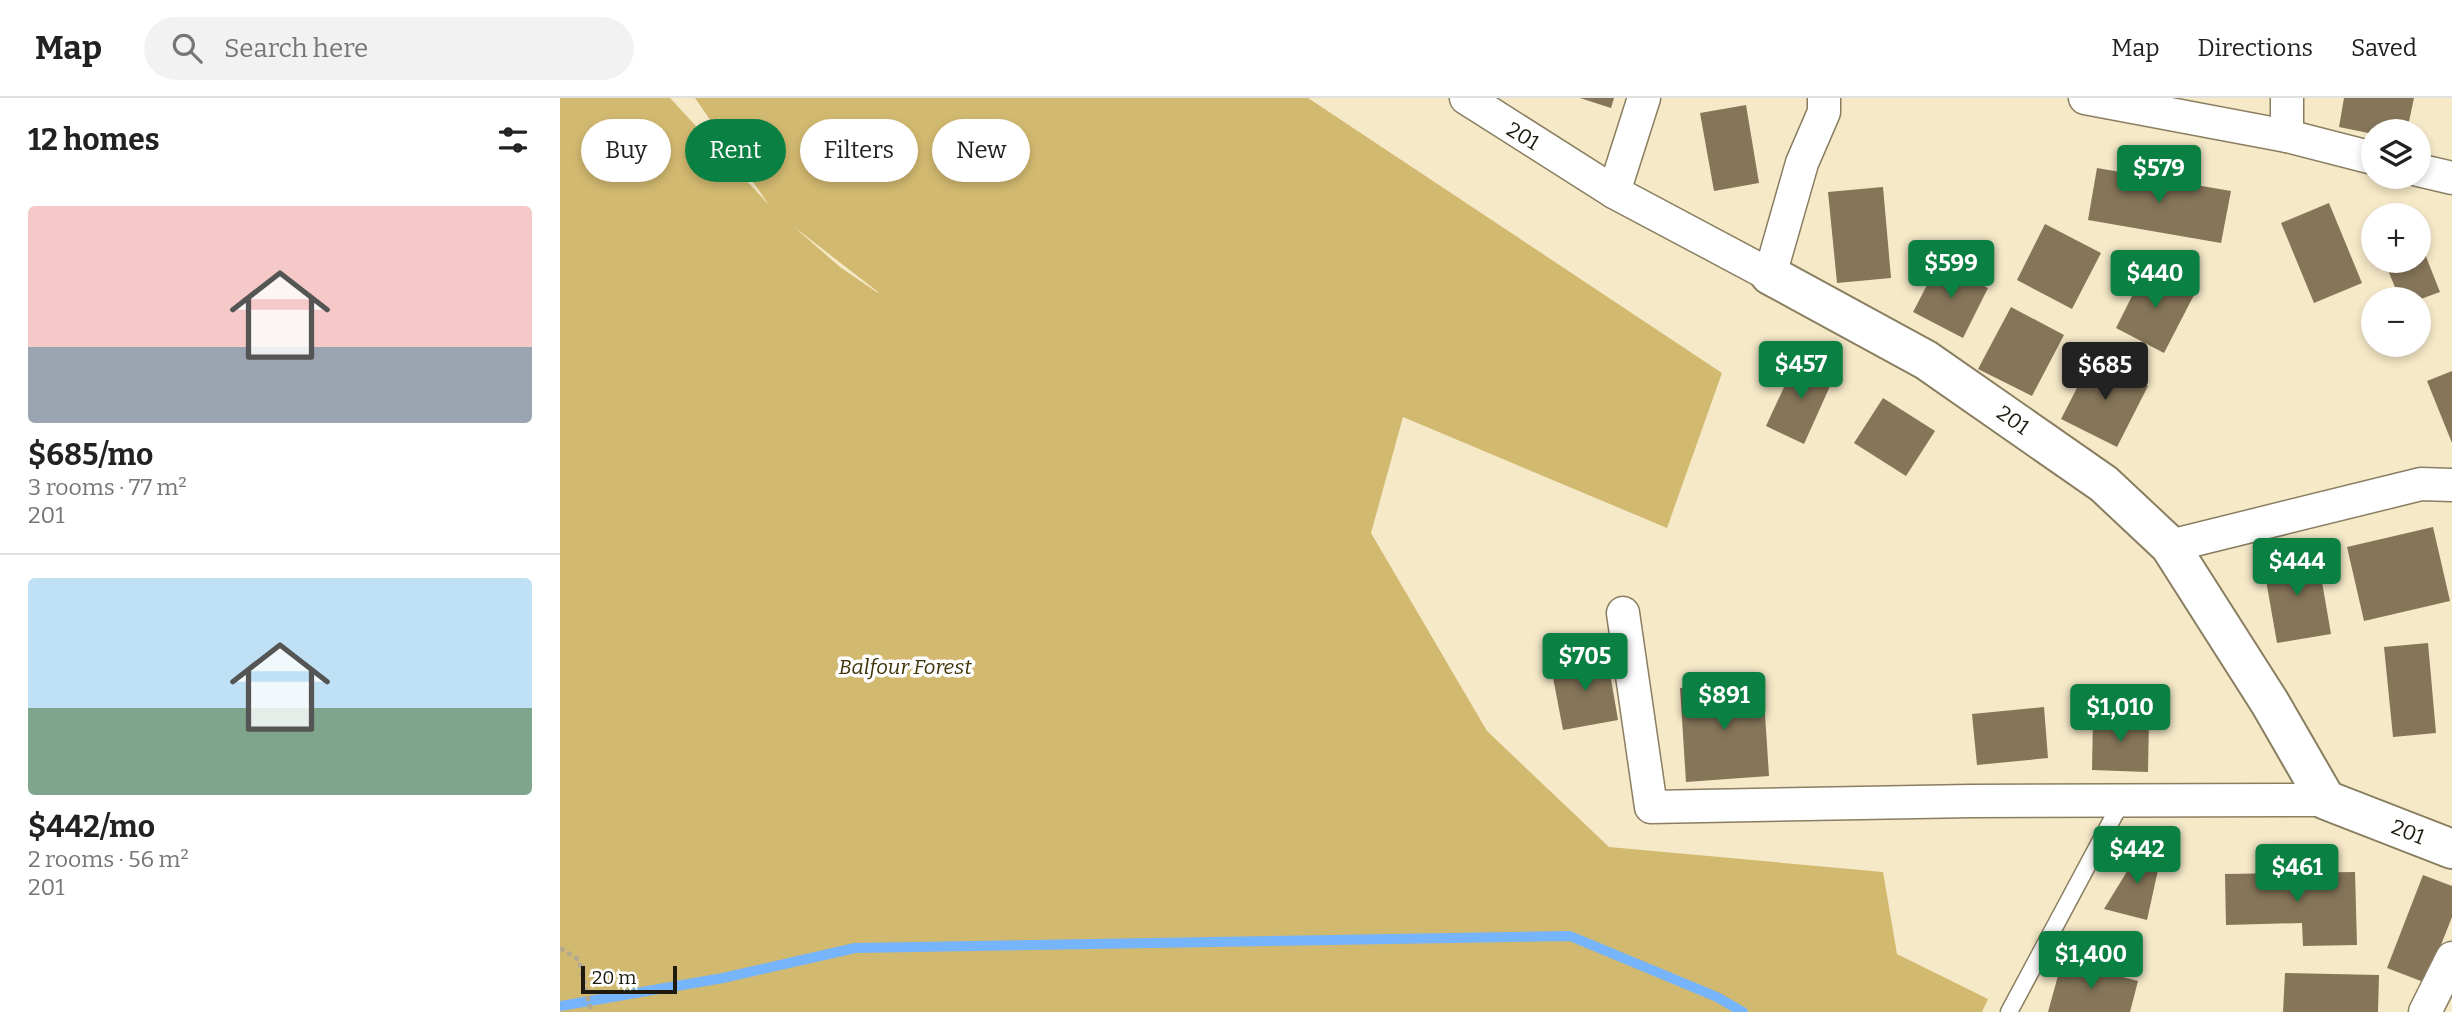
<!DOCTYPE html>
<html lang="en">
<head>
<meta charset="utf-8">
<style>
	body { margin:0; font-family:Bitter,serif; background:#f2f2f2; color:#222; height:100vh; display:flex; flex-direction:column; font-size:26px; white-space:nowrap }
	* { box-sizing:border-box; margin:0 }
	p { font-size:23px; color:#767676 }
	.icon { flex:none; width:38px; height:38px; fill:none; stroke:currentColor; stroke-width:2; stroke-linecap:round; stroke-linejoin:round }
	.map { position:relative; flex:1; overflow:hidden }
	.side { display:flex; flex-direction:column; background:#fff; width:560px }
	.side>* { flex:none }
	.top-card { position:absolute; left:21px; top:21px; width:665px; height:63px; display:flex; gap:14px }
	.fabs { position:absolute; left:1801px; top:21px; display:grid; gap:14px }
	.fabs a { display:grid; place-items:center; width:70px; height:70px; border-radius:50%; background:#fff; box-shadow:0 4px 10px #0003; font-size:35px }
	.scale { position:absolute; left:21px; bottom:18px; width:96px; box-sizing:border-box; padding-left:7px; border:4px solid #1e1a0e; border-top:0; font-size:19px; line-height:24px; white-space:nowrap; color:#1e1a0e; -webkit-text-stroke:5px #fff; paint-order:stroke }
	.price { position:absolute; translate:-50% -60px; padding:0 16px; border-radius:7px; background:#0b8043; color:#fff; font-size:23px; line-height:46px; filter:drop-shadow(0 2px 4px #0008) }
	.price::after { content:''; position:absolute; left:50%; top:42px; width:21px; height:16px; margin-left:-10px; background:inherit; clip-path:polygon(0 0,100% 0,50% 100%) }
	.price.on { background:#222; color:#fff }
	ul { padding:0; list-style:none }
	li { display:grid; align-content:center; gap:14px; height:371px; padding:0 28px }
	li+li { border-top:2px solid #e0e0e0 }
	li span { display:grid; place-items:center; height:217px; border-radius:7px; color:#555 }
	li>.icon { margin-inline-start:auto }
	span .icon { width:126px; height:126px; fill:#fffc; stroke-width:1 }
	li b { font-size:30px }
	h2 { display:flex; justify-content:space-between; align-items:center; height:84px; padding:0 28px; font-size:30px }
	.pill { padding:0 24px; border-radius:32px; background:#fff; box-shadow:0 4px 10px #0003; font-size:24px; line-height:63px }
	.pill.on { background:#0b8043; color:#fff }
	header { display:flex; align-items:center; gap:42px; box-sizing:border-box; height:98px; padding:0 35px; background:#fff; border-bottom:2px solid #e0e0e0 }
	header strong { font-size:33px }
	nav { display:flex; gap:38px; margin-inline-start:auto; font-size:24px }
	.search { width:490px; height:63px; background:#f2f2f2; display:flex; align-items:center; gap:18px; box-sizing:border-box; padding:0 24px; border-radius:38px; color:#767676; font-size:26px }
	main { display:flex; flex:1; min-height:0 }
	.map>svg:first-child { display:block }
</style>
</head>
<body>
<header>
<strong>Map</strong>
<div class="search"><svg class="icon" aria-label="search" viewBox="0 0 24 24"><circle cx="10" cy="10" r="6"/><path d="M15 15l6 6"/></svg>Search here</div>
<nav><a>Map</a><a>Directions</a><a>Saved</a></nav>
</header>
<main>
<section class="side">
<h2>12 homes<svg class="icon" aria-label="filters" viewBox="0 0 24 24"><path d="M4 7h16M4 17h16"/><circle cx="9" cy="7" r="2"/><circle cx="15" cy="17" r="2"/></svg></h2>
<ul>
<li><span style="background:linear-gradient(#f6c9c9 65%,#9aa5b1 0)"><svg class="icon" aria-label="home" viewBox="0 0 24 24"><path d="M3 11l9-7 9 7M6 9v11h12V9"/></svg></span><div><b>$685/mo</b><p>3 rooms · 77 m²</p><p>201</p></div></li>
<li><span style="background:linear-gradient(#bfe0f5 60%,#7fa58c 0)"><svg class="icon" aria-label="home" viewBox="0 0 24 24"><path d="M3 11l9-7 9 7M6 9v11h12V9"/></svg></span><div><b>$442/mo</b><p>2 rooms · 56 m²</p><p>201</p></div></li>
</ul>
</section>
<div class="map">
<svg width="1892" height="914" viewBox="0 0 1892 914">
	<rect width="100%" height="100%" fill="#f5e9c8"/>
	<path fill="#d2b970" fill-rule="evenodd" d="M0,0H110L209,107L135,0H748L1162,275L1107,430L843,319L811,435L927,633L1049,749L1323,774L1337,856L1428,901L1422,914H0ZM233,128L318,194V195L280,169Z"/>
	<g fill="none" stroke-linecap="round" stroke-linejoin="round">
		<polyline stroke="#76b4fb" stroke-width="10" points="0,908 163,880 295,850 1010,838 1157,899 1183,914"/>
	</g>
	<g fill="#867559">
		<polygon points="1020,0 1054,0 1051,10"/>
		<polygon points="1784,0 1854,0 1847,33 1813,33 1813,36 1779,29"/>
		<polygon points="1186,7 1199,85 1154,93 1140,15"/>
		<polygon points="1537,70 1671,93 1661,145 1528,122"/>
		<polygon points="1323,89 1331,180 1277,185 1268,94"/>
		<polygon points="1769,105 1802,185 1754,205 1721,125"/>
		<polygon points="1485,126 1541,155 1512,211 1457,182"/>
		<polygon points="1859,141 1880,194 1858,202 1840,201 1824,163 1858,163"/>
		<polygon points="1379,164 1428,190 1403,240 1353,214"/>
		<polygon points="1586,170 1635,195 1604,255 1556,230"/>
		<polygon points="1451,209 1504,237 1472,298 1418,271"/>
		<polygon points="1238,259 1275,277 1244,346 1206,328"/>
		<polygon points="1533,259 1588,288 1557,349 1501,321"/>
		<polygon points="1892,273 1892,345 1867,283"/>
		<polygon points="1323,300 1375,333 1346,378 1294,345"/>
		<polygon points="1873,429 1890,503 1804,523 1787,449"/>
		<polygon points="1757,455 1771,536 1717,545 1703,465"/>
		<polygon points="1868,545 1876,635 1833,639 1824,549"/>
		<polygon points="1047,558 1058,622 1003,632 991,569"/>
		<polygon points="1203,585 1209,678 1126,684 1120,590"/>
		<polygon points="1484,609 1488,660 1417,667 1412,616"/>
		<polygon points="1533,619 1589,621 1588,674 1532,672"/>
		<polygon points="1582,749 1602,754 1587,822 1544,811"/>
		<polygon points="1795,774 1797,847 1743,848 1742,825 1666,827 1665,776"/>
		<polygon points="1863,777 1892,788 1892,819 1866,885 1827,870"/>
		<polygon points="1502,863 1578,883 1570,914 1488,914"/>
		<polygon points="1725,875 1819,877 1818,914 1723,914"/>
	</g>
	<g fill="none" stroke-linecap="round" stroke-linejoin="round">
		<g stroke="#897e60" stroke-width="19">
			<polyline id="service" points="1449,914 1563,701"/>
		</g>
		<g stroke="#897e60" stroke-width="35">
			<g id="minor">
				<polyline points="906,0 1054,94 1210,177 1242,65 1264,14 1264,0"/>
				<polyline points="1525,0 1727,38 1813,60"/>
				<polyline points="1727,38 1727,0"/>
				<polyline points="1858,72 1892,80"/>
				<polyline points="1054,94 1084,0"/>
				<polyline points="1610,448 1861,386 1892,387"/>
				<polyline points="1063,515 1091,709 1411,703 1766,702"/>
				<polyline points="1865,914 1892,860"/>
			</g>
		</g>
		<g stroke="#897e60" stroke-width="42">
			<polyline id="tertiary" points="1210,177 1366,262 1544,386 1610,448 1710,605 1766,702 1892,751"/>
		</g>
		<polyline stroke="#b3a98f" stroke-width="4.5" stroke-dasharray="5 3.5" stroke-linecap="butt" points="0,850 19,862 31,914"/>
		<use href="#service" stroke="#fff" stroke-width="16"/>
		<use href="#minor" stroke="#fff" stroke-width="32"/>
		<use href="#tertiary" stroke="#fff" stroke-width="38"/>
	</g>
	<g text-anchor="middle" dominant-baseline="central" stroke-width="7" stroke-linejoin="round" paint-order="stroke">
		<g font-size="21" fill="#1e1a0e" stroke="#fff">
			<text transform="translate(963 38) rotate(31)">201</text>
			<text transform="translate(1453 322) rotate(35)">201</text>
			<text transform="translate(1848 734) rotate(21)">201</text>
		</g>
		<g font-size="21" font-style="italic" fill="#413409" stroke="#fff">
			<text x="345" y="569">Balfour Forest</text>
		</g>
	</g>
</svg>
<div class="fabs">
<a><svg class="icon" aria-label="layers" viewBox="0 0 24 24"><path d="M12 4l9 5-9 5-9-5zM3 14l9 5 9-5"/></svg></a>
<a>+</a>
<a>−</a>
</div>
<div class="scale">20 m</div>
<b class="price" style="left:1599px;top:107px">$579</b>
<b class="price" style="left:1391px;top:202px">$599</b>
<b class="price" style="left:1595px;top:212px">$440</b>
<b class="price" style="left:1241px;top:303px">$457</b>
<b class="price on" style="left:1545px;top:304px">$685</b>
<b class="price" style="left:1737px;top:500px">$444</b>
<b class="price" style="left:1025px;top:595px">$705</b>
<b class="price" style="left:1164px;top:634px">$891</b>
<b class="price" style="left:1560px;top:646px">$1,010</b>
<b class="price" style="left:1577px;top:788px">$442</b>
<b class="price" style="left:1737px;top:806px">$461</b>
<b class="price" style="left:1531px;top:893px">$1,400</b>
<div class="top-card">
<a class="pill">Buy</a>
<a class="pill on">Rent</a>
<a class="pill">Filters</a>
<a class="pill">New</a>
</div>
</div>
</main>
</body>
</html>
